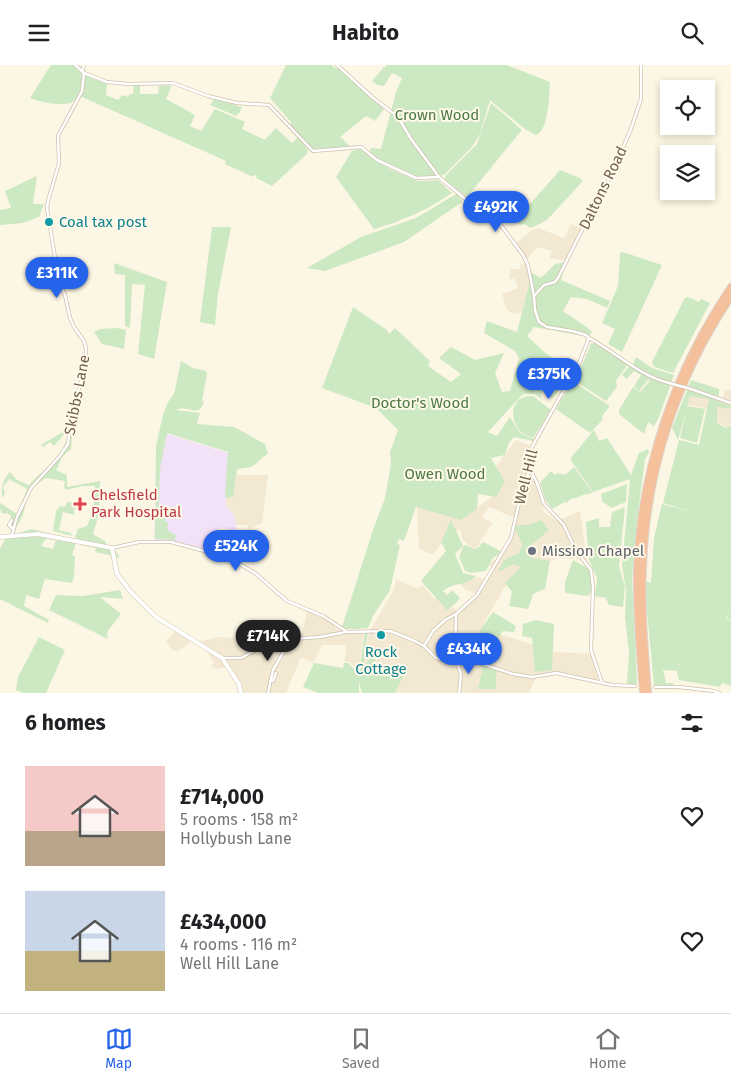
<!DOCTYPE html>
<html lang="en">
<head>
<meta charset="utf-8">
<style>
	body { margin:0; font-family:"Fira Sans",sans-serif; background:#f2f2f2; color:#202124; height:100vh; display:flex; flex-direction:column; font-size:19px; white-space:nowrap }
	* { box-sizing:border-box; margin:0 }
	p { font-size:16px; color:#757577 }
	.icon { flex:none; width:28px; height:28px; fill:none; stroke:currentColor; stroke-width:2; stroke-linecap:round; stroke-linejoin:round }
	.map { position:relative; height:628px; overflow:hidden }
	.details { display:flex; flex-direction:column; background:#fff; flex:1 }
	.details>* { flex:none }
	.controls { position:absolute; left:660px; top:15px; display:grid; gap:10px }
	.controls a { display:grid; place-items:center; width:55px; height:55px; border-radius:0px; background:#fff; box-shadow:0 2px 8px #0003; font-size:25px }
	.price { position:absolute; translate:-50% -42px; padding:0 11px; border-radius:18px; background:#2563eb; color:#fff; font-size:16px; line-height:32px; filter:drop-shadow(0 1px 2px #0008) }
	.price::after { content:''; position:absolute; left:50%; top:30px; width:15px; height:11px; margin-left:-8px; background:inherit; clip-path:polygon(0 0,100% 0,50% 100%) }
	.price.on { background:#222; color:#fff }
	ul { padding:0; list-style:none }
	li { display:flex; align-items:center; gap:15px; height:125px; padding:0 25px }
	li span { display:grid; place-items:center; flex:none; width:140px; height:100px; border-radius:0px; color:#555 }
	li>.icon { margin-inline-start:auto }
	span .icon { width:60px; height:60px; fill:#fffc; stroke-width:1 }
	li b { font-size:21px }
	h2 { display:flex; justify-content:space-between; align-items:center; height:60px; padding:0 25px; font-size:21px }
	header { display:flex; justify-content:space-between; align-items:center; height:65px; padding:0 25px; background:#fff; font-size:22px; font-weight:700 }
	.tabs { display:flex; justify-content:space-around; align-items:center; height:70px; border-top:1px solid #e0e0e0; background:#fff; font-size:14px; color:#757577 }
	.tabs a { display:grid; justify-items:center; gap:2px }
	.tabs .on { color:#2563eb }
	.map>svg:first-child { display:block }
</style>
</head>
<body>
<header><svg class="icon" aria-label="menu" viewBox="0 0 24 24"><path d="M4 6h16M4 12h16M4 18h16"/></svg>Habito<svg class="icon" aria-label="search" viewBox="0 0 24 24"><circle cx="10" cy="10" r="6"/><path d="M15 15l6 6"/></svg></header>
<div class="map">
<svg width="731" height="628" viewBox="0 0 731 628">
	<rect width="100%" height="100%" fill="#fcf6e4"/>
	<g fill="#f3e9d3">
		<polygon points="571,159 582,163 566,196 549,193 552,186 537,182 527,194 516,178 531,166 538,163 564,173"/>
		<polygon points="526,199 528,205 532,233 525,247 518,249 512,248 507,245 502,229 518,223 515,214 509,214 510,204 520,204 520,200"/>
		<polygon points="731,324 731,361 728,359 726,362 717,357 709,344 684,339 688,326 721,336 725,325"/>
		<polygon points="516,375 530,381 527,407 535,418 544,447 557,456 580,446 587,495 557,493 506,520 481,563 555,587 592,589 598,616 560,608 536,612 529,628 395,628 405,608 373,601 372,599 379,590 379,581 363,602 369,567 394,525 396,514 418,524 422,520 434,534 438,529 459,548 479,530 464,524 459,518 479,512 487,517 494,505 490,500 494,494 499,496 510,476 517,454 489,442 482,452 493,458 476,483 472,483 463,475 460,464 447,469 433,490 419,484 417,442 462,454 502,424 496,401"/>
		<polygon points="234,410 268,410 262,458 249,464 247,460 236,460 234,450 226,441 226,435"/>
		<polygon points="307,546 328,555 337,564 347,568 364,568 359,605 349,597 344,597 347,580 322,580 313,598 301,592 286,628 242,628 229,602 216,604 211,601 214,598 206,585 199,577 218,572 273,576 276,579 292,575 301,575"/>
		<polygon points="176,566 192,576 177,587 173,585 166,576"/>
	</g>
	<polygon fill="#f3e1f8" points="159,366 240,392 226,435 226,441 234,450 237,467 219,462 212,486 178,477 154,476 156,400"/>
	<g fill="#cde9c3">
		<path d="M51,0H76C78,3 81,6 82,10C84,19 79,35 70,38C60,41 39,37 30,33Z"/>
		<polygon points="286,0 331,0 337,4 338,2 384,44 375,56 366,51 339,73 341,73 351,82 312,84 290,60 291,57 270,33"/>
		<path d="M386,0H507L550,17C549,29 549,65 536,70L526,65L490,35L480,69L472,82L444,110L417,112L399,106L377,94L370,87L371,83L381,84L396,27L402,13L392,8L384,21L377,20L372,16L384,2L385,3Z"/>
		<polygon points="86,11 107,19 106,30 118,35 122,30 129,32 129,29 133,29 134,20 140,20 140,29 158,29 159,21 169,20 171,22 166,34 195,50 190,61 201,66 215,44 245,57 242,64 265,75 276,63 292,78 298,72 308,85 307,89 272,121 256,113 257,111 254,110 253,112 225,99 226,96 80,31"/>
		<polygon points="214,34 242,42 239,49 238,49 236,51 210,40"/>
		<polygon points="491,38 522,65 467,132 444,115 446,110 477,79"/>
		<path d="M358,84L364,85L374,94L390,104L418,116L438,115L452,128C428,145 402,156 374,164L336,112L352,86Z"/>
		<polygon points="560,105 580,113 583,116 547,155 531,163 524,159 520,160 515,156"/>
		<polygon points="37,111 33,139 44,139 39,152 23,158 0,160 0,145 11,143 5,126"/>
		<polygon points="458,128 462,137 404,177 325,206 307,203 361,172 416,153"/>
		<polygon points="212,162 231,162 218,229 215,260 200,257"/>
		<polygon points="623,187 662,200 622,287 608,279 615,264 602,258 618,221 620,188"/>
		<path d="M565,197L561,215L610,236L607,243L587,234L571,232L563,246L592,266L589,272L534,262L527,271L542,285L570,307L556,330L552,333L548,330L546,322L541,329L542,334L534,329H523L488,367L497,371L510,352L520,368L534,374L533,376L514,372L509,378L505,390L491,393L505,417L496,432L478,429L477,444L461,455L416,442L404,476L399,474L397,479L400,480L390,525L373,551L368,563C360,563 350,566 342,562L373,465L385,433L391,399L390,387L398,365L376,343L322,323L353,242L387,265L389,269L395,263L430,296L428,301L451,317L461,309L439,293L451,282L475,295L504,288L495,308L502,327L510,326L519,293L515,286L484,268L487,256L517,267L532,208L541,213L555,199Z"/>
		<polygon points="114,198 167,217 154,294 138,289 145,220 132,219 130,263 125,261 125,210 115,209"/>
		<polygon points="688,232 699,237 701,234 710,238 673,308 654,302 652,297 685,233"/>
		<polygon points="117,263 126,265 124,284 102,279 94,267 100,264"/>
		<polygon points="594,278 628,299 616,316 617,322 606,336 575,316 591,279"/>
		<polygon points="636,292 652,303 674,310 659,352 654,361 648,357 644,369 619,349 619,345 633,322 640,327 650,316 648,315 639,326 634,321 641,310 634,306 627,314 622,310 630,300 632,302"/>
		<path d="M181,296L193,303L206,306L207,309L202,336H204C199,355 188,339 176,345L200,348L197,359L234,362L265,379L268,389C261,392 257,400 250,402C245,404 242,402 237,405L233,432L226,433L225,428L228,387L167,368L160,404L159,440L162,443L170,444L175,447L173,450L166,448L165,456L168,457L167,465L176,470L175,475L155,474L156,381L163,350L168,337L174,329Z"/>
		<polygon points="691,315 719,324 719,337 731,341 731,344 717,342 717,358 726,363 728,360 731,362 731,556 727,553 730,548 726,553 731,557 731,621 722,618 720,622 679,615 677,607 681,593 677,606 663,605 666,618 673,618 674,621 654,620 647,547 646,516 651,518 654,473 662,439 692,447 663,438 679,375 699,380 709,334 690,331 678,375 672,363"/>
		<polygon points="571,318 575,318 610,341 602,351 603,354 590,368 556,344"/>
		<polygon points="527,331 533,331 551,345 533,373 520,367 514,356 513,344 518,335"/>
		<polygon points="687,341 705,344 697,378 680,373"/>
		<path d="M73,354L71,384L63,391L56,405L67,410V422L100,416L99,449L93,469L106,477L105,482L116,486L120,493L95,487L96,483L80,480L81,477L75,472L78,464L87,461L93,448L95,421H83L66,425L64,422L65,416L46,413L29,425L23,450L16,463L11,462V451L7,448L3,449L1,447L2,444L0,445V438L17,449L27,424L9,414L3,422L5,428L3,433C0,424 3,414 10,407L17,415L29,420C43,405 66,389 68,368L66,367L54,381L50,377L43,382L41,380L63,367L68,357Z"/>
		<polygon points="594,365 599,376 607,373 631,410 639,388 648,384 649,388 645,394 637,456 632,514 637,619 627,619 629,588 625,552 626,525 622,501 630,414 593,427 570,394"/>
		<polygon points="574,402 593,428 583,430 573,434 571,432 572,434 569,435 567,438 565,437 552,444 545,434 540,418 551,406 555,410 558,408 565,410"/>
		<polygon points="627,419 626,437 611,443 602,436 601,429"/>
		<polygon points="85,436 88,437 88,440 85,442 83,442 82,439 78,440 76,444 74,443 74,450 63,447 59,465 71,468 72,471 53,466 56,446 60,441 65,442 67,437"/>
		<polygon points="625,442 619,501 625,522 623,542 609,540 606,533 595,531 597,513 589,495 586,460 586,457 599,453 599,462 610,462 612,447"/>
		<path d="M451,455L463,481L455,489L463,508L476,511C467,521 454,517 443,526L447,530L452,525L460,533L456,538L447,545L421,516L446,486L441,477Z"/>
		<polygon points="541,455 549,465 525,485 532,493 550,496 545,524 533,529 528,544 509,541 512,527 505,518 521,502 514,499 498,507 504,495 519,488 522,479 514,461 531,459"/>
		<polygon points="31,464 56,470 54,475 46,474 41,481 53,484 56,474 76,478 72,490 75,492 74,511 72,518 45,514 39,534 26,530 24,541 49,555 48,558 0,534 0,484 5,474 22,472 19,468"/>
		<path d="M483,477L502,487L493,493L486,506L471,508L465,506L459,492L464,480C474,482 474,489 483,477Z"/>
		<polygon points="573,495 591,505 592,525 588,531 565,528 565,517"/>
		<polygon points="120,525 123,534 100,532 121,549 107,567 108,574 49,545 56,530 83,531"/>
		<polygon points="493,547 516,561 514,567 503,566 492,583 475,577 480,565"/>
		<polygon points="536,555 554,559 552,605 535,607 532,573 522,571 523,559"/>
		<polygon points="365,567 368,567 363,603 379,581 379,590 372,599 372,601 405,608 395,628 362,628 359,617 359,628 318,628 303,622 314,598 343,603 344,598 348,598 359,608"/>
		<polygon points="39,572 65,585 46,628 23,628 16,625 18,612"/>
		<polygon points="483,601 496,605 496,624 478,624"/>
	</g>
	<g fill="none" stroke-linecap="round" stroke-linejoin="round">
		<g stroke="#cfc1ae" stroke-width="4">
			<g id="street">
				<polyline points="75,0 84,8 107,17 129,19 173,18 208,31 237,38 269,40 313,86 361,82 377,95 416,113 439,112"/>
				<polyline points="337,0 372,32 398,52 411,74 439,112 464,133 494,152 500,159 523,190 528,200 534,231 535,245 539,257 547,262 572,266 586,270 589,273 577,304 561,330 532,382 530,404 522,425 511,473 477,530 456,549 445,555 433,566 424,581"/>
				<polyline points="82,6 84,0"/>
				<polyline points="534,231 544,220 555,217 558,213 587,155 605,123 631,64 641,34 641,0"/>
				<path d="M589,273C615,287 640,311 669,318"/>
				<polyline points="691,324 731,338"/>
				<polyline points="530,404 537,418 544,439 564,460 575,484 591,505 593,522 591,585 602,618"/>
				<polyline points="12,455 9,460 13,464"/>
				<polyline points="12,470 17,452 31,423 60,391 68,379 72,346 77,332 86,294 86,284 84,276 74,262 70,253 65,230 59,218 47,143 48,136 59,98 58,71 82,26 84,8"/>
				<polyline points="112,483 139,477 171,477 212,488 241,500 255,508 287,536 323,551 346,566"/>
				<polyline points="456,549 455,593 461,609 459,628"/>
				<polyline points="222,593 241,593 265,580 291,574 320,572 346,567 390,566 415,576 424,581 436,593 443,595 473,596 513,609 532,612 556,608 612,620 635,621"/>
				<polyline points="270,616 273,616 276,608"/>
				<polyline points="655,622 679,622 714,626 719,628"/>
				<polyline points="268,628 273,605 291,574"/>
			</g>
		</g>
		<g stroke="#d0c0a8" stroke-width="5">
			<polyline id="secondary" points="0,472 38,469 112,483 117,509 130,526 156,552 222,593 239,619 241,628"/>
		</g>
		<g stroke="#dbd5d0" stroke-width="8">
			<g id="highway">
				<path d="M643,628C640,588 636,547 637,507C640,405 674,306 731,222"/>
				<path d="M648,628C645,586 641,545 643,503C646,406 677,312 731,232"/>
			</g>
		</g>
		<use href="#street" stroke="#fff" stroke-width="2.5"/>
		<use href="#secondary" stroke="#fff" stroke-width="4"/>
		<use href="#highway" stroke="#f5c09c" stroke-width="6"/>
		<g stroke="#cfc1ae" stroke-width="4" stroke-linecap="butt">
			<polyline id="street-bridge" points="669,318 691,324"/>
		</g>
		<use href="#street-bridge" stroke="#fff" stroke-width="2.5"/>
	</g>
	<g fill="#0f9aa8" stroke="#fff9ea" stroke-width="2">
		<circle cx="49" cy="157" r="5"/>
		<circle cx="381" cy="570" r="5"/>
	</g>
	<path fill="#e0444e" stroke="#fff9ea" stroke-width="2" d="M77.5 431.5h5v5h5v5h-5v5h-5v-5h-5v-5h5z"/>
	<circle fill="#6b7280" stroke="#fff9ea" stroke-width="2" cx="532" cy="486" r="5"/>
	<g text-anchor="middle" dominant-baseline="central" stroke-width="4" stroke-linejoin="round" paint-order="stroke">
		<g font-size="15" fill="#4b7942" stroke="#fff9ea">
			<text x="437" y="50">Crown Wood</text>
			<text x="420" y="338">Doctor's Wood</text>
			<text x="445" y="409">Owen Wood</text>
		</g>
		<g font-size="15" fill="#745f4a" stroke="#fff9ea">
			<text transform="translate(603 123) rotate(-64)">Daltons Road</text>
			<text transform="translate(77 330) rotate(-79)">Skibbs Lane</text>
			<text transform="translate(526 412) rotate(-76)">Well Hill</text>
		</g>
		<g font-size="15" fill="#0d838f" stroke="#fff9ea" text-anchor="start">
			<text x="59" y="157">Coal tax post</text>
			<text x="381" y="587" text-anchor="middle">Rock<tspan x="381" dy="17">Cottage</tspan></text>
		</g>
		<g font-size="15" fill="#be3a42" stroke="#fff9ea" text-anchor="start">
			<text x="91" y="430">Chelsfield<tspan x="91" dy="17">Park Hospital</tspan></text>
		</g>
		<g font-size="15" fill="#5b616d" stroke="#fff9ea" text-anchor="start">
			<text x="542" y="486">Mission Chapel</text>
		</g>
	</g>
</svg>
<div class="controls">
<a><svg class="icon" aria-label="locate" viewBox="0 0 24 24"><circle cx="12" cy="12" r="6"/><path d="M12 2v4M12 18v4M2 12h4M18 12h4"/></svg></a>
<a><svg class="icon" aria-label="layers" viewBox="0 0 24 24"><path d="M12 4l9 5-9 5-9-5zM3 14l9 5 9-5"/></svg></a>
</div>
<b class="price" style="left:496px;top:168px">£492K</b>
<b class="price" style="left:57px;top:234px">£311K</b>
<b class="price" style="left:549px;top:335px">£375K</b>
<b class="price" style="left:236px;top:507px">£524K</b>
<b class="price on" style="left:268px;top:597px">£714K</b>
<b class="price" style="left:469px;top:610px">£434K</b>
</div>
<section class="details">
<h2>6 homes<svg class="icon" aria-label="filters" viewBox="0 0 24 24"><path d="M4 7h16M4 17h16"/><circle cx="9" cy="7" r="2"/><circle cx="15" cy="17" r="2"/></svg></h2>
<ul>
<li><span style="background:linear-gradient(#f6c9c9 65%,#b9a48a 0)"><svg class="icon" aria-label="home" viewBox="0 0 24 24"><path d="M3 11l9-7 9 7M6 9v11h12V9"/></svg></span><div><b>£714,000</b><p>5 rooms · 158 m²</p><p>Hollybush Lane</p></div><svg class="icon" aria-label="heart" viewBox="0 0 24 24"><path d="M12 20l-8-8c-3-5 5-10 8-4 3-6 11-1 8 4z"/></svg></li>
<li><span style="background:linear-gradient(#c9d6e8 60%,#c2b280 0)"><svg class="icon" aria-label="home" viewBox="0 0 24 24"><path d="M3 11l9-7 9 7M6 9v11h12V9"/></svg></span><div><b>£434,000</b><p>4 rooms · 116 m²</p><p>Well Hill Lane</p></div><svg class="icon" aria-label="heart" viewBox="0 0 24 24"><path d="M12 20l-8-8c-3-5 5-10 8-4 3-6 11-1 8 4z"/></svg></li>
</ul>
</section>
<nav class="tabs">
<a class="on"><svg class="icon" aria-label="map" viewBox="0 0 24 24"><path d="M3 6l6-2 6 2 6-2v14l-6 2-6-2-6 2zM9 4v14M15 6v14"/></svg>Map</a>
<a><svg class="icon" aria-label="saved" viewBox="0 0 24 24"><path d="M7 4h10v16l-5-4-5 4z"/></svg>Saved</a>
<a><svg class="icon" aria-label="home" viewBox="0 0 24 24"><path d="M3 11l9-7 9 7M6 9v11h12V9"/></svg>Home</a>
</nav>
</body>
</html>
